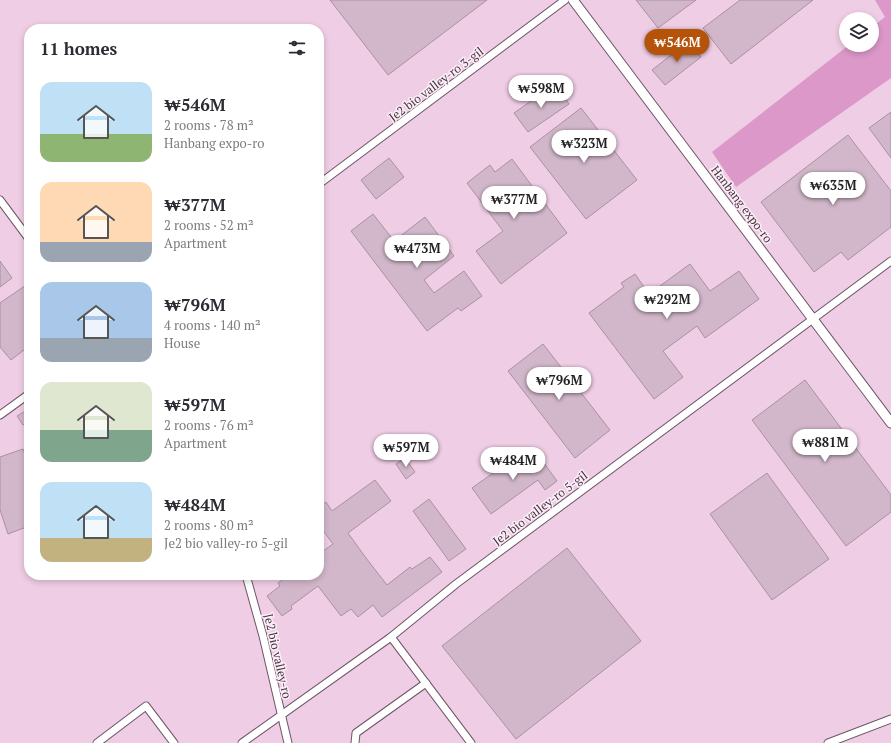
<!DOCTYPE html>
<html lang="en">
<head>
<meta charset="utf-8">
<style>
	body { margin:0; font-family:"PT Serif",serif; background:#f7f7f7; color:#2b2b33; height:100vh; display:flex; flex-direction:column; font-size:15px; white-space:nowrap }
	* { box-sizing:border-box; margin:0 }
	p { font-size:13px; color:#7c7c81 }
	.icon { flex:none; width:22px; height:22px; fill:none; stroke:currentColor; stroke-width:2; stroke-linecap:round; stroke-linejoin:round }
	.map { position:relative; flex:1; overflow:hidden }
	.sheet { position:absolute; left:24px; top:24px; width:300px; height:556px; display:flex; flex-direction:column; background:#fff; border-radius:16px; box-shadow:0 2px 6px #0003 }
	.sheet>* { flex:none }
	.controls { position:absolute; left:839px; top:12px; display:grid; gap:8px }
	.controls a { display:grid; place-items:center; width:40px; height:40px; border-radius:50%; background:#fff; box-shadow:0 2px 6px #0003; font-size:20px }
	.price { position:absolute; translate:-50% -34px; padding:0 9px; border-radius:14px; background:#fff; color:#222; font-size:13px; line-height:26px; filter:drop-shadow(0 1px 2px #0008) }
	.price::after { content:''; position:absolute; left:50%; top:24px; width:12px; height:9px; margin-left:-6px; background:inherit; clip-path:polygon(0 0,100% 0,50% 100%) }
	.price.on { background:#b45309; color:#fff }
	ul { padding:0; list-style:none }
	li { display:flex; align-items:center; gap:12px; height:100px; padding:0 16px }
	li span { display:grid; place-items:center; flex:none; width:112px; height:80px; border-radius:12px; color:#555 }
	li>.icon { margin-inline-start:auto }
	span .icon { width:48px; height:48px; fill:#fffc; stroke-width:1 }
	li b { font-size:17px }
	h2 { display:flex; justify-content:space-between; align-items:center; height:48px; padding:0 16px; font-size:17px }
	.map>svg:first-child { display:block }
</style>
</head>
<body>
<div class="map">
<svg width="891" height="743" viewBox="0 0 891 743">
	<rect width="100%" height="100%" fill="#f7dcef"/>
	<path fill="#efcde4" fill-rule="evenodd" d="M0,0H891V743H0ZM846,19H872V45H846ZM29,29H319V575H29Z"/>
	<polygon fill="#db98c8" points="875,0 891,0 891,78 736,187 712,152 849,45 872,45 872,27 885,17"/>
	<g fill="#d1b7c9" stroke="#aa91a2">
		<polygon points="330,0 487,0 388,75"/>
		<polygon points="636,0 696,0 658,28"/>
		<polygon points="740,0 813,0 731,64 703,28"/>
		<polygon points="689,41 701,57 665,85 652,70"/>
		<polygon points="558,87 569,104 528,132 514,113 541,94 543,97"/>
		<polygon points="581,108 637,180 586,219 530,147"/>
		<polygon points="891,112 891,158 869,128"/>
		<polygon points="848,135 891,191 891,227 848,260 841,252 814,272 761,202"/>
		<polygon points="389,158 404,177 376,199 361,180"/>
		<polygon points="512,159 567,233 501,284 476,251 503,231 467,183 490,165 495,172"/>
		<polygon points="373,214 394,241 425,217 454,256 424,280 434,293 464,271 482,296 461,311 458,308 427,331 351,231"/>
		<polygon points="0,261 12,278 0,287"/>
		<polygon points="690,264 710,291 739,271 759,299 705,338 697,326 663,351 683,377 654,399 589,313 624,287 621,283 635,274 649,294"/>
		<polygon points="29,283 29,357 24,350 11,360 0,347 0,303"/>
		<polygon points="543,344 610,430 575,458 508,371"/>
		<polygon points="805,380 891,495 891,512 846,546 752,420"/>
		<polygon points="29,409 29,421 23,425 17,416"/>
		<polygon points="23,449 29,466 29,526 8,534 0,510 0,457"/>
		<polygon points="535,451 557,481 545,490 538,480 491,514 472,488 514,458 519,463"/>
		<polygon points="405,458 415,472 406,479 396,464"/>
		<polygon points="767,473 829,559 772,600 710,514"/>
		<polygon points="375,480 391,501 348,533 366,558 387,585 410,567 412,569 430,557 442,572 382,617 373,605 358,617 351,609 341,616 318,586 291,606 292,609 282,616 267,596 280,586 278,583 289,575 319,575 319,554 333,544 319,525 319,507 326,502 332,511"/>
		<polygon points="429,499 466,549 449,561 413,511"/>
		<polygon points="567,548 641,641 516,739 442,646"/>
	</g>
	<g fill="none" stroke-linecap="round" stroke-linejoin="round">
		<g stroke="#6d5666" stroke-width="9">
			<g id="minor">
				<polyline points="319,184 565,0"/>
				<polyline points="0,200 29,239"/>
				<polyline points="0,415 29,394"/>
				<polyline points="246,575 263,636 288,743"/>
				<polyline points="391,637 471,743"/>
				<polyline points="97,743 146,706 174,743"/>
				<polyline points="242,743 391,637 456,584 891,261"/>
				<polyline points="355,743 356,733 426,683"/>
				<polyline points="828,743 891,719"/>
			</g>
		</g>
		<g stroke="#6d5666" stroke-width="11">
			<polyline id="tertiary" points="573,0 891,423"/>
		</g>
		<use href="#minor" stroke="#fff" stroke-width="7"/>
		<use href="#tertiary" stroke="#fff" stroke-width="9"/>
	</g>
	<g text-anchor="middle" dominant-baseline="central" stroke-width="3" stroke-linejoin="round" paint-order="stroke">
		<g font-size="12" fill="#433940" stroke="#feedf8">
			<text transform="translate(436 84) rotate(-37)">Je2 bio valley-ro 3-gil</text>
			<text transform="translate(742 204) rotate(53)">Hanbang expo-ro</text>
			<text transform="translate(540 508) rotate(-37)">Je2 bio valley-ro 5-gil</text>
			<text transform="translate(278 656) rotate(77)">Je2 bio valley-ro</text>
		</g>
	</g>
</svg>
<div class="controls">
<a><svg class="icon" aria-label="layers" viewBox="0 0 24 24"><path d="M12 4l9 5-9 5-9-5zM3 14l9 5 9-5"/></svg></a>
</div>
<b class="price on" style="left:677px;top:63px">₩546M</b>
<b class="price" style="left:541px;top:109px">₩598M</b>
<b class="price" style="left:584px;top:164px">₩323M</b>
<b class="price" style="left:833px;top:206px">₩635M</b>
<b class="price" style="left:514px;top:220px">₩377M</b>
<b class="price" style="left:417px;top:269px">₩473M</b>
<b class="price" style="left:667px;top:320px">₩292M</b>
<b class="price" style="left:559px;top:401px">₩796M</b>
<b class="price" style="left:825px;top:463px">₩881M</b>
<b class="price" style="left:406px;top:468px">₩597M</b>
<b class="price" style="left:513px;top:481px">₩484M</b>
<section class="sheet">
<h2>11 homes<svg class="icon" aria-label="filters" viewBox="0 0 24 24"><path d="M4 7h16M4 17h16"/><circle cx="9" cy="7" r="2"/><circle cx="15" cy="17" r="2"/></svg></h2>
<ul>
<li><span style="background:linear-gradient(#bfe0f5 65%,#8fb573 0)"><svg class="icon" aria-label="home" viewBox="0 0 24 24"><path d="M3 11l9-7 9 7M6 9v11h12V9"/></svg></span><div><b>₩546M</b><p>2 rooms · 78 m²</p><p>Hanbang expo-ro</p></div></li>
<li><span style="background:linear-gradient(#ffd9b3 75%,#9aa5b1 0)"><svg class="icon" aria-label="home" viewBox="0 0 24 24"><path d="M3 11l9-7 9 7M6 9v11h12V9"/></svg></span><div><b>₩377M</b><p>2 rooms · 52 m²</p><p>Apartment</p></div></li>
<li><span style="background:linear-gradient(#a9c7e8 70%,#9aa5b1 0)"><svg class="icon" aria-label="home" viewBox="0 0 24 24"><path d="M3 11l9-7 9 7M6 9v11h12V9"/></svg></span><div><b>₩796M</b><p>4 rooms · 140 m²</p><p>House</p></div></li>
<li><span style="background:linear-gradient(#dfe7d0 60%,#7fa58c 0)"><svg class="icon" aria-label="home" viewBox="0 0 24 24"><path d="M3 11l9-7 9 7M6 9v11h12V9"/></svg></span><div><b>₩597M</b><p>2 rooms · 76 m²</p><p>Apartment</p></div></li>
<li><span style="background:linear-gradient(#bfe0f5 70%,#c2b280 0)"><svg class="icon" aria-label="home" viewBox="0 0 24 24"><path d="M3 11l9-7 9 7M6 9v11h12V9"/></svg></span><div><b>₩484M</b><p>2 rooms · 80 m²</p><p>Je2 bio valley-ro 5-gil</p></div></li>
</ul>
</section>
</div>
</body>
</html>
